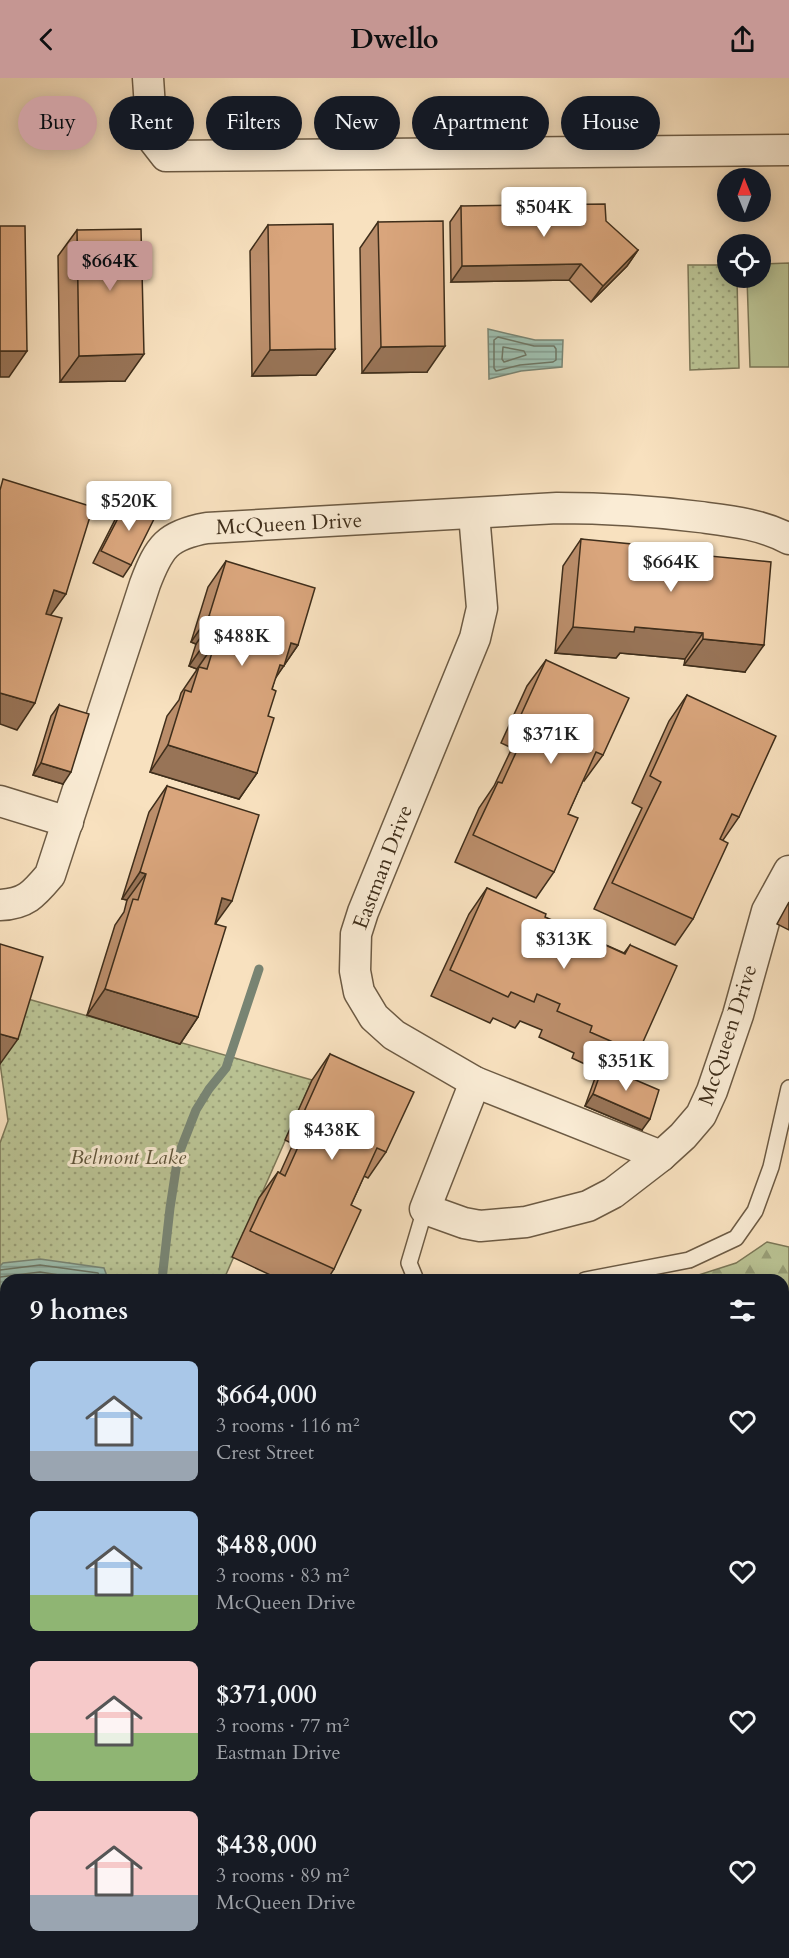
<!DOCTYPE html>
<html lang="en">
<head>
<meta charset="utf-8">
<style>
	body { margin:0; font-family:Cardo,serif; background:#20242c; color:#f1f3f6; height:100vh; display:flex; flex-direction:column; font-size:22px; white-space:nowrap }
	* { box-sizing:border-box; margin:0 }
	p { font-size:20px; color:#9ea1a6 }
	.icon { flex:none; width:33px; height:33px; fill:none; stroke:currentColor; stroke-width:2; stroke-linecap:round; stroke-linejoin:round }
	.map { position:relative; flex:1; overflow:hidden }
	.panel { position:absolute; left:0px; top:1196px; width:789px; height:686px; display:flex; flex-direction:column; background:#171b24; border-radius:18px 18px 0 0; box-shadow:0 3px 15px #0003 }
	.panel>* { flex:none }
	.hud { position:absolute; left:18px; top:18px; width:753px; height:54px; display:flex; gap:12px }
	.needle { width:39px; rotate:359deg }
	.fabs { position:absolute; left:717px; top:90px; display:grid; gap:12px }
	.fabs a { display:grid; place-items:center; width:54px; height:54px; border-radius:50%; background:#171b24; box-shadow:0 3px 15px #0003; font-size:30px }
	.price { position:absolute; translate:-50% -51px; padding:0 14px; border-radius:6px; background:#fff; color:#222; font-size:20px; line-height:39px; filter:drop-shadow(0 2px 3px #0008) }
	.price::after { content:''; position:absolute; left:50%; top:36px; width:18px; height:14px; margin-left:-9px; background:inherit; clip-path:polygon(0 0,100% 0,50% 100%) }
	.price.on { background:#c59692; color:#111 }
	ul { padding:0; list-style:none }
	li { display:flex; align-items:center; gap:18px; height:150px; padding:0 30px }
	li span { display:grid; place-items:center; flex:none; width:168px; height:120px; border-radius:9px; color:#555 }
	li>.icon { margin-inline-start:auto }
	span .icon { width:72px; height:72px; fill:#fffc; stroke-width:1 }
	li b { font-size:26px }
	h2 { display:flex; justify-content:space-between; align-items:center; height:72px; padding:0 30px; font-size:26px }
	.pill { padding:0 21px; border-radius:27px; background:#171b24; box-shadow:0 3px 15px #0003; font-size:21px; line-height:54px }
	.pill.on { background:#c59692; color:#111 }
	header { display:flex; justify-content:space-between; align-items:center; height:78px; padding:0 30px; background:#c59692; color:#111; font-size:27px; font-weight:600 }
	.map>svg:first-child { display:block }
</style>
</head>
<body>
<header><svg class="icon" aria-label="back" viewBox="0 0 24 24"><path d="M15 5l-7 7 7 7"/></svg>Dwello<svg class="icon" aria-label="share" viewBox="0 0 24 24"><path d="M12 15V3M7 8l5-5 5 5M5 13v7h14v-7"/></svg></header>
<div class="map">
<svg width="789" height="1880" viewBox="0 0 789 1880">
	<defs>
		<pattern id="grass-dots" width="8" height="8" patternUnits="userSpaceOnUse" patternTransform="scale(1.5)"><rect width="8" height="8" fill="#bac394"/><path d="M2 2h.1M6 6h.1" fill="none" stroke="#999f78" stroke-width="1.8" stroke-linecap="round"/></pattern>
		<pattern id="forest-firs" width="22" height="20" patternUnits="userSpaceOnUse" patternTransform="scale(1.5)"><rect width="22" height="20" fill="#bac394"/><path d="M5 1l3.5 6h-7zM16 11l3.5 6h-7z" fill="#999f78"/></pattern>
		<pattern id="water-rules" width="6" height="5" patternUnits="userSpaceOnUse" patternTransform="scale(1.5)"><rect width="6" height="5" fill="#9ebeae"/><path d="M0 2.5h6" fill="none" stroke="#829b8d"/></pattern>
	</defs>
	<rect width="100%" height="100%" fill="#f8e1bf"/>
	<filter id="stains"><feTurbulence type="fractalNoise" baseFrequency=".00333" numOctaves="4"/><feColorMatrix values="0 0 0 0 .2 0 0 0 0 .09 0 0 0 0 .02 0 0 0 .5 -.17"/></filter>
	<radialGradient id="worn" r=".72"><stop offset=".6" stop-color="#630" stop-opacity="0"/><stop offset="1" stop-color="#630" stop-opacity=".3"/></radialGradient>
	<g fill="url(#grass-dots)" stroke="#7c7858" stroke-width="1.5">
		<polygon points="688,187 727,187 728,200 737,200 739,290 690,292"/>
		<polygon points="21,919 312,1002 224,1201 6,1202 6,1875 62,1875 61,1880 0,1880 0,1065 8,1043 0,985"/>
	</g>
	<polygon fill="url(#forest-firs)" stroke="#7c7858" stroke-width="1.5" points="767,1164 789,1169 789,1375 783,1375 783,1202 683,1202 736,1185"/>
	<polygon fill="#bac394" stroke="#7c7858" stroke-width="1.5" points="789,185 789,289 750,289 747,200 760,200 761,186"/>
	<g fill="url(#water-rules)" stroke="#788473" stroke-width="1.5">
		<polygon points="488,251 535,262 563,262 562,289 521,293 489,301"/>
		<polygon points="40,1181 104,1190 108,1201 6,1202 6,1784 0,1817 0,1188 3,1185"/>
	</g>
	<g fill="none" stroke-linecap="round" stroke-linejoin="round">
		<g stroke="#6e7664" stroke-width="1.5">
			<polygon points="498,259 534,268 554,268 556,271 556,282 553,284 520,287 496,293 494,290 494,262"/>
			<polygon points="503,269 524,273 526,277 504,284 502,281"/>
			<polyline points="0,1192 40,1187 98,1195 101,1202"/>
			<polyline points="0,1199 40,1194 91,1202"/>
		</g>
		<g stroke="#788473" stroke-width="9">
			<polyline points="162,1202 170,1130 178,1078 196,1032 209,1011 226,990 259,891"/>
			<polyline points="32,1880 33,1875"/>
		</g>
		<g stroke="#6d5b44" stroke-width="18">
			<g id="lane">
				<polyline points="416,1202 409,1185 425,1131"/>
				<polyline points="585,1202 689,1182 736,1160 755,1133 771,1089 789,1010"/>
				<polyline points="86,1880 87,1875"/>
				<polyline points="626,1880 626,1875"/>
			</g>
		</g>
		<g stroke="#6d5b44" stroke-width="33">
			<g id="street">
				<polyline points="148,0 152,60 166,78 789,72"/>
				<polyline points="474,436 482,530 475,560 363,834 356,856 355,893 359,914 374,939 394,957 475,1004 661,1078"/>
				<polyline points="0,723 68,744"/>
				<path d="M0,827C26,826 34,816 50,797L145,506C159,469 167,457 207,450L557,430C605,430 652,433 700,439C731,443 761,446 789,461"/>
				<polyline points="475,1004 425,1131 464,1145 480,1148 526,1144 588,1128 613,1115 661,1078 683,1058 701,1037 712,1013 738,937 767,833 789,793"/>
			</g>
		</g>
		<use href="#lane" stroke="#faecd5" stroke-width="15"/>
		<use href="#street" stroke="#faecd5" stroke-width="30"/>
	</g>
	<g fill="#bb8e6b" stroke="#3f2e1b" stroke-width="1.5">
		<polygon points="461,128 638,172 627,188 591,224 569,202 451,204 450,144"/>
		<polygon points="378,144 427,294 362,295 360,170"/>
		<polygon points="268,147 335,271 316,297 252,298 250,173"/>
		<polygon points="77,152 125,303 60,304 58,178"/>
		<polygon points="128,421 131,487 123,499 93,485 120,432"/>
		<polygon points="581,461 641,476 707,482 710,478 745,594 684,587 685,581 620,575 616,580 555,575 563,488"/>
		<polygon points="226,483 298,567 275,600 272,611 268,638 257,695 239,721 150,694 167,638 179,622 181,615 196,593 197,591 189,588 196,566 191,564 208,509"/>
		<polygon points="546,582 603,677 584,703 583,702 568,736 554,794 536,820 455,784 479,730 494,708 512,670 501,665 527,608"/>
		<polygon points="687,617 739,739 723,762 693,841 675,867 594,831 642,730 632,725 669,643"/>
		<polygon points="59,627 63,706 33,697 51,638"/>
		<polygon points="167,708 216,846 198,939 180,966 87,937 115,847 124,834 127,822 122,821 149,734"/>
		<polygon points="487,810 545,839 565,855 587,865 590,860 624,875 630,867 638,975 623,996 642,1052 585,1028 595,1000 600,993 572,980 574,975 539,959 542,952 520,943 515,950 493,940 490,945 431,918 469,836"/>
		<polygon points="789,824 789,852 777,846"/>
		<polygon points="330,976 386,1074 368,1100 364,1098 351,1127 334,1191 327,1202 281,1202 232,1179 259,1120 278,1094 280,1095 293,1066 285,1062 312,1002"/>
		<rect x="130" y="1875" width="274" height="5"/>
		<polygon points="449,1875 592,1875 592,1880 484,1880 484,1876"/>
		<polygon points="675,1875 783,1875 789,1880 675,1880"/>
	</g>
	<g fill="#987457" stroke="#3f2e1b" stroke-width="1.5">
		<polygon points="638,172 627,188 591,224 603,208"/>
		<polygon points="581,186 569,202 451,204 462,188"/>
		<polygon points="445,268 427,294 362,295 381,269"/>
		<polygon points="335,271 316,297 252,298 270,272"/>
		<polygon points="0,273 27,273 9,299 0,299"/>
		<polygon points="144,276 125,303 60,304 79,278"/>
		<polygon points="54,512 66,516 47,542 36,538"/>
		<polygon points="209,538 214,540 196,566 191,564"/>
		<polygon points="573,549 635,549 703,555 685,581 620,575 616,580 555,575"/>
		<polygon points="703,561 764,567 745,594 684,587"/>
		<polygon points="207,562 215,565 197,591 189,588"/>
		<polygon points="291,565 298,567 266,614"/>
		<polygon points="0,615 35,625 17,652 0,646"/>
		<polygon points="168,667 257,695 239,721 150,694"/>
		<polygon points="41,685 71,694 63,706 33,697"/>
		<polygon points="140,794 146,796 127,822 122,821"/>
		<polygon points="222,820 232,823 213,849"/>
		<polygon points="105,911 198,939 180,966 87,937"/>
		<polygon points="0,956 18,961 0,986"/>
		<polygon points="593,1016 650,1041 642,1052 585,1028"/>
		<polygon points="785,1435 789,1435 789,1453 783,1460"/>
		<rect x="783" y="1509" width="6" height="27"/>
		<rect x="783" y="1682" width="6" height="20"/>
		<polygon points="449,1875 485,1875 484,1876"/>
		<polygon points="702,1876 699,1880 691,1880 693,1877"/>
	</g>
	<g fill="#d9a57c" stroke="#3f2e1b" stroke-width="1.5">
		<polygon points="605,126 606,143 638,172 603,208 581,186 462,188 461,128"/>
		<polygon points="443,143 445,268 381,269 378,144"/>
		<polygon points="333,146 335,271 270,272 268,147"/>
		<polygon points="0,148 25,148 27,273 0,273"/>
		<polygon points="141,151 144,276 79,278 77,152"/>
		<polygon points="3,401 93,429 66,516 54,512 46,536 62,540 35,625 0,615 0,412"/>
		<polygon points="128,421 157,435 131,487 101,473"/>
		<polygon points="581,461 642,467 641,476 710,483 710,478 771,484 764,567 703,561 703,555 635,549 634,554 573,549"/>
		<polygon points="226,483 315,510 298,567 291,565 284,588 280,587 272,611 276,613 268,638 274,640 257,695 168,667 185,612 191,614 199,589 207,591 215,565 207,562 214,540 209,538"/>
		<polygon points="546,582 629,620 603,677 596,674 568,736 578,740 554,794 473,757 498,704 502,705 530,644 520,639"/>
		<polygon points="687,617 776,658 739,739 732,736 720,761 728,765 693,841 612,805 661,704 650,698"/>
		<polygon points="59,627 89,636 71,694 41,685"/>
		<polygon points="167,708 259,737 232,823 222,820 215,846 226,849 198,939 105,911 133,821 138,822 146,796 140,794"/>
		<polygon points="487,810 546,836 545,839 568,849 565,855 588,865 590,860 625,876 630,867 677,888 638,975 590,954 592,948 557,933 560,926 537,916 534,924 511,914 508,919 450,892"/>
		<polygon points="0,866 43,879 18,961 0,956"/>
		<polygon points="330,976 414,1014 386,1074 377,1070 351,1127 361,1132 334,1191 250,1153 278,1094 285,1098 311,1040 303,1036"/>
		<polygon points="603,988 659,1012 650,1041 593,1016"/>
		<polygon points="783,1370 789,1370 789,1435 785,1435 785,1452 789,1452 789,1509 783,1509"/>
		<rect x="783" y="1523" width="6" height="159"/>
		<polygon points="783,1689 789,1689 789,1880 701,1880 702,1876 693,1877 693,1875 783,1875"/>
		<rect x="143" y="1875" width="261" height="5"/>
		<rect x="498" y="1875" width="94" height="5"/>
	</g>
	<g text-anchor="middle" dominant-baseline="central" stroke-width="6" stroke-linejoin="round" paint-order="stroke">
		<g font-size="21" fill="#3f2e1b" stroke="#faecd5">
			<text transform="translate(289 446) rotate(-3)">McQueen Drive</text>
			<text transform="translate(383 789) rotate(-69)">Eastman Drive</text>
			<text transform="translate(728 957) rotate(-72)">McQueen Drive</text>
		</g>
		<g font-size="21" font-style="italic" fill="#5e5339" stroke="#faecd5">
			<text x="128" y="1079">Belmont Lake</text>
		</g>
	</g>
	<rect width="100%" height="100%" filter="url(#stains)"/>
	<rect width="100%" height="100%" fill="url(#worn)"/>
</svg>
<div class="fabs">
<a><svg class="needle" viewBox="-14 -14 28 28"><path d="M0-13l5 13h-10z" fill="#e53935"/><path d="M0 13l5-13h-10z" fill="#9ea1a6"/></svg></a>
<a><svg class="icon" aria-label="locate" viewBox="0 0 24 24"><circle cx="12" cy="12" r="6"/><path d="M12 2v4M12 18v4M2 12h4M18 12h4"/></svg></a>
</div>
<b class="price" style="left:544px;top:160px">$504K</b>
<b class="price on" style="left:110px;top:214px">$664K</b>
<b class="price" style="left:129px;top:454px">$520K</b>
<b class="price" style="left:671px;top:515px">$664K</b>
<b class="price" style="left:242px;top:589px">$488K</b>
<b class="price" style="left:551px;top:687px">$371K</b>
<b class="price" style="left:564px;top:892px">$313K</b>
<b class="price" style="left:626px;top:1014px">$351K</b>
<b class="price" style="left:332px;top:1083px">$438K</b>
<div class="hud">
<a class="pill on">Buy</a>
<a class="pill">Rent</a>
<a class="pill">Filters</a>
<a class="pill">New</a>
<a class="pill">Apartment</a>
<a class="pill">House</a>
</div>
<section class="panel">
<h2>9 homes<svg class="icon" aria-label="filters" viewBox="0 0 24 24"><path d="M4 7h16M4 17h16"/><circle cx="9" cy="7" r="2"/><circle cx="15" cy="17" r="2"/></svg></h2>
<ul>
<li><span style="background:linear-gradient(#a9c7e8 75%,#9aa5b1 0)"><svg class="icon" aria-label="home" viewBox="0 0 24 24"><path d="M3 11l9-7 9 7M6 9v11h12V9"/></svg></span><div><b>$664,000</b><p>3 rooms · 116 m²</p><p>Crest Street</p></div><svg class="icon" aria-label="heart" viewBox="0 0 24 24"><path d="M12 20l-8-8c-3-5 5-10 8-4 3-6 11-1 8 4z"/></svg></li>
<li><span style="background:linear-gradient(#a9c7e8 70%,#8fb573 0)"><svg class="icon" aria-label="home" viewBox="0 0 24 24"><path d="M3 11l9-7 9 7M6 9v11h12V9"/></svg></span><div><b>$488,000</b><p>3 rooms · 83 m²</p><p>McQueen Drive</p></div><svg class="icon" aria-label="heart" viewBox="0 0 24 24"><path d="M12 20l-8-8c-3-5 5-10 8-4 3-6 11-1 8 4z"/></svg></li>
<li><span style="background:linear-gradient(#f6c9c9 60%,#8fb573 0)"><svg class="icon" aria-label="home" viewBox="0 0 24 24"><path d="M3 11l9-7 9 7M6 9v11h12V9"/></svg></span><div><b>$371,000</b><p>3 rooms · 77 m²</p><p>Eastman Drive</p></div><svg class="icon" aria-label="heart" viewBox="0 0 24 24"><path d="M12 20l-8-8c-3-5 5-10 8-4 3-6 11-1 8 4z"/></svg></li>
<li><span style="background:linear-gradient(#f6c9c9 70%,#9aa5b1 0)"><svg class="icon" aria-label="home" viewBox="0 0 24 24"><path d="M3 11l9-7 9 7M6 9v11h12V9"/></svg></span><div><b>$438,000</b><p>3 rooms · 89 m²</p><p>McQueen Drive</p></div><svg class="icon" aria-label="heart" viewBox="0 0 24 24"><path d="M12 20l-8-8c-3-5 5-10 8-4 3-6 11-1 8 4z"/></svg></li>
</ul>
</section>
</div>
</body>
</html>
